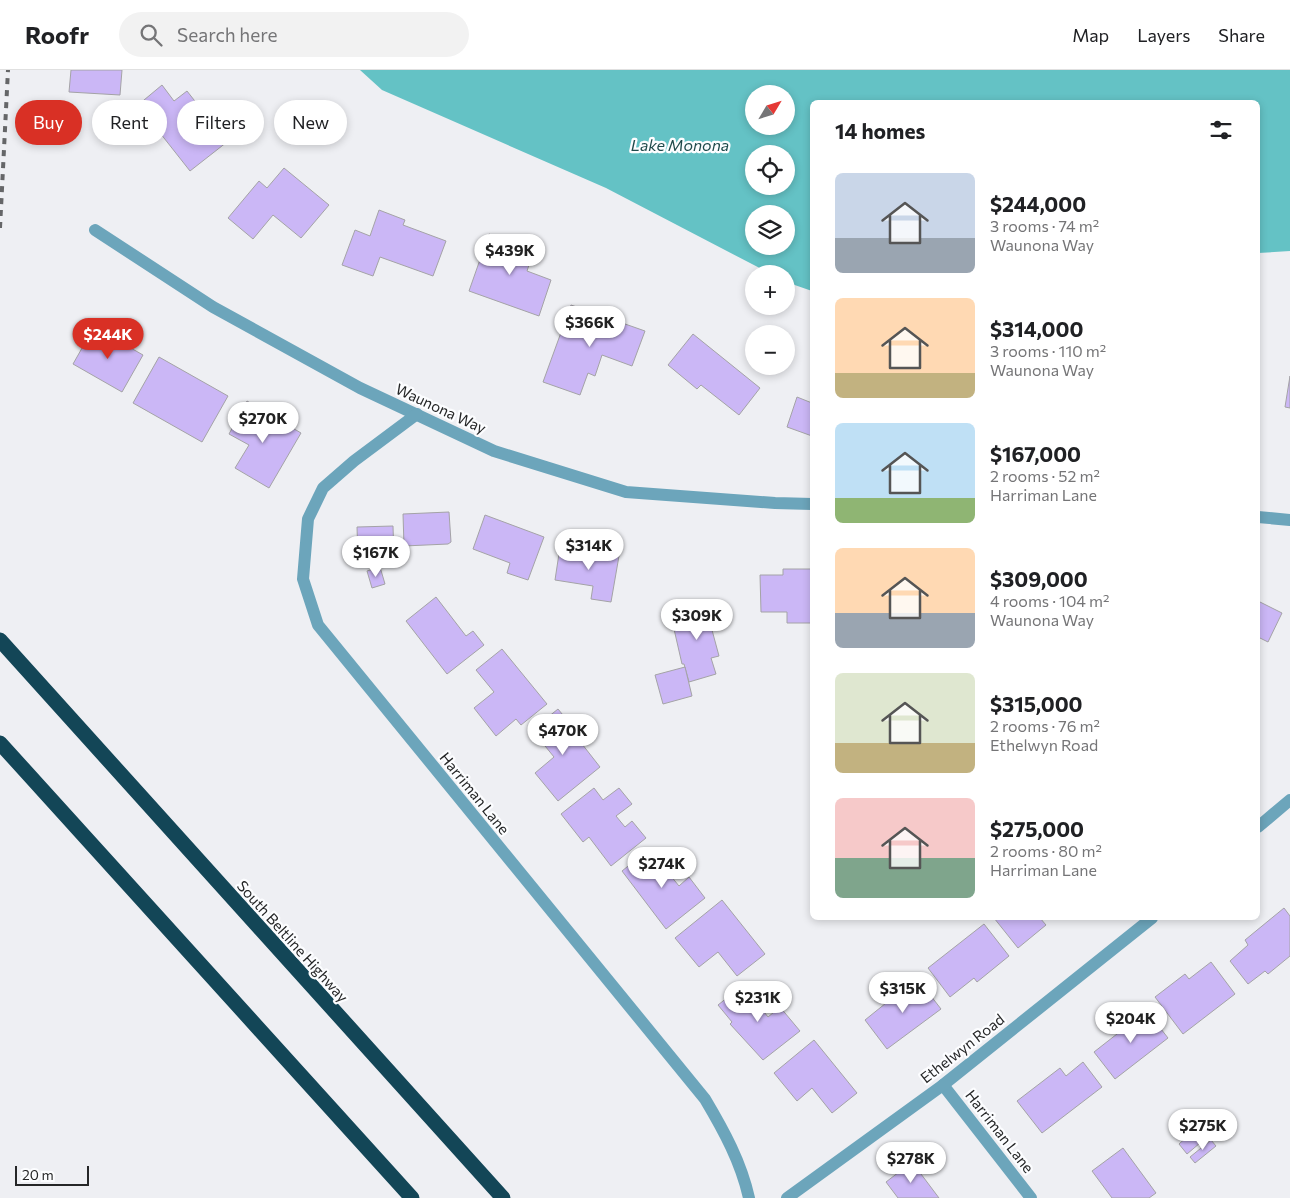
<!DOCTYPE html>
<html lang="en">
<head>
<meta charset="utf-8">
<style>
	body { margin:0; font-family:Commissioner,sans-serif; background:#f2f2f2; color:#202124; height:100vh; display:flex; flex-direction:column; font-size:19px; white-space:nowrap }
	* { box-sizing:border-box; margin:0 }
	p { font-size:16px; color:#757577 }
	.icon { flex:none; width:28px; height:28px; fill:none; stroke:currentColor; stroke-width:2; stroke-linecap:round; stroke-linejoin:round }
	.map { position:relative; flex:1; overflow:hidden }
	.sheet { position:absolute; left:810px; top:30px; width:450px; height:820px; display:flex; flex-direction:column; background:#fff; border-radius:8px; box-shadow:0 2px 8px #0003 }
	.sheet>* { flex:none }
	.guide { position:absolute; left:15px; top:30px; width:475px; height:45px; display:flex; gap:10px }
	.needle { width:32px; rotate:52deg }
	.buttons { position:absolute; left:745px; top:15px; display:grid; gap:10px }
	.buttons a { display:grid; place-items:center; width:50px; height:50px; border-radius:50%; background:#fff; box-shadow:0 2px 8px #0003; font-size:25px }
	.scale { position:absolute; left:15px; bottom:12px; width:74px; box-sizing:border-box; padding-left:5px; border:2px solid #252627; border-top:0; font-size:14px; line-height:18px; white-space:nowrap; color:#252627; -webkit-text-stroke:4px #fcfdff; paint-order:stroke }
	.price { position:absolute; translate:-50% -42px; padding:0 11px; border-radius:18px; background:#fff; color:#222; font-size:16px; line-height:32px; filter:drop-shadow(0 1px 2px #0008) }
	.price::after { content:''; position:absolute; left:50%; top:30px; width:15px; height:11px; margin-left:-8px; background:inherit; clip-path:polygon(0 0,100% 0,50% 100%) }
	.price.on { background:#d93025; color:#fff }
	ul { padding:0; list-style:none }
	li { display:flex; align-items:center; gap:15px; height:125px; padding:0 25px }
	li span { display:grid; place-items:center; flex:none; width:140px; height:100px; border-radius:8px; color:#555 }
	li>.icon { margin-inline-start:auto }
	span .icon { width:60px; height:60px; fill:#fffc; stroke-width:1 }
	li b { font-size:21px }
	h2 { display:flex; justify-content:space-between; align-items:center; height:60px; padding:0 25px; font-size:21px }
	.pill { padding:0 18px; border-radius:22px; background:#fff; box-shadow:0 2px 8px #0003; font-size:18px; line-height:45px }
	.pill.on { background:#d93025; color:#fff }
	header { display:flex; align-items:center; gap:30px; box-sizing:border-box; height:70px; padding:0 25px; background:#fff; border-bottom:1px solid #e0e0e0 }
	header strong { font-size:24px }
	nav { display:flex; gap:28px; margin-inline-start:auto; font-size:18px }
	.search { width:350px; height:45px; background:#f2f2f2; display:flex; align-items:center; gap:12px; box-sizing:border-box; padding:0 18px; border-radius:28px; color:#757577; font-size:19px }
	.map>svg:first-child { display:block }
</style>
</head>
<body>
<header>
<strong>Roofr</strong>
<div class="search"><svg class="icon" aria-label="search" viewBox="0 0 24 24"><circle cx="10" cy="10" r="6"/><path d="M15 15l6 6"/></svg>Search here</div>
<nav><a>Map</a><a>Layers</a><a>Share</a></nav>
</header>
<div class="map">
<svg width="1290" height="1128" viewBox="0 0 1290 1128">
	<rect width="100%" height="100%" fill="#eeeff3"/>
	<path fill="#64c2c5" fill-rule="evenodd" d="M360,0H1290V181L1258,183V32H812V221L786,212V204H771L606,118L382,20ZM754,24H786V56H754ZM754,84H786V116H754ZM754,144H786V176H754Z"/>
	<g fill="#cbb7f6" stroke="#a4a3a6">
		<polygon points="71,0 122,0 120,25 69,22"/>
		<polygon points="162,15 174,31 187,21 227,72 190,101 138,35"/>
		<polygon points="284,98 329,135 301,168 273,145 253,169 228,148 259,111 267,118"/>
		<polygon points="379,140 405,150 403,155 446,171 433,206 380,187 373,206 342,195 355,160 370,166"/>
		<polygon points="489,164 534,180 527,201 551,210 539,246 469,221"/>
		<polygon points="571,235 645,261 632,296 602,285 595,306 588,303 580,325 543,312"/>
		<polygon points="94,257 143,285 122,322 73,294"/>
		<polygon points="693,264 760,318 739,345 701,315 697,319 668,295"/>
		<polygon points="159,287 228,326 202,372 133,333"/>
		<polygon points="1290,306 1290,338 1285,337"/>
		<polygon points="797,327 812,333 812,366 787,357"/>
		<polygon points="247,331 301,363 269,418 235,398 249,375 229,364"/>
		<polygon points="449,442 451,472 448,474 404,476 403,444"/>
		<polygon points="485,445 544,467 528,510 507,503 510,493 473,479"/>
		<polygon points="393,456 394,489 358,489 357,457"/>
		<polygon points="560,477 619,486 611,532 591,529 593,516 555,510"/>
		<polygon points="380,497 385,514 372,518 367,501"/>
		<polygon points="783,499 812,499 812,553 787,553 787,542 761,542 760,505 783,505"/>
		<polygon points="436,527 466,566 473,561 484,575 447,604 406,551"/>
		<polygon points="1258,531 1282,543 1268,572 1258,567"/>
		<polygon points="713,535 719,558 712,560 719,586 711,588 716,604 689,612 684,594 682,594 671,546"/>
		<polygon points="502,579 547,634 521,655 516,649 496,666 474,638 494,622 476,600"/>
		<polygon points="685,597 692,626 663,634 655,605"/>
		<polygon points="558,639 585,672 582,674 600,697 558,731 535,703 554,687 532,660"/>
		<polygon points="594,718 603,730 619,718 632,734 616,746 625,757 632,751 646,768 611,796 589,767 583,772 561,744"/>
		<polygon points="649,779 679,816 689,807 705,828 666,859 622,801"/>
		<polygon points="722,830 765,884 737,906 718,882 699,897 675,868"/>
		<polygon points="1284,838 1290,846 1290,886 1268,904 1265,901 1248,914 1230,891 1248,875 1245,870"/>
		<polygon points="994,848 1040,848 1046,855 1018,878"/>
		<polygon points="984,854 1009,886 977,912 974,908 950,927 928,898"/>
		<polygon points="1211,892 1235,924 1183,964 1155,927 1185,904 1189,909"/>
		<polygon points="917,908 941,939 887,979 865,950"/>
		<polygon points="743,915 768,947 780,937 800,961 763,990 730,954 732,952 718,935"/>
		<polygon points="1144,937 1168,968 1115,1009 1094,982 1131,953 1128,949"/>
		<polygon points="814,970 857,1023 832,1043 812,1018 797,1031 774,1003"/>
		<polygon points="1083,992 1102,1017 1042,1063 1017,1031 1060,998 1066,1006"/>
		<polygon points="1191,1063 1200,1073 1187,1084 1179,1074"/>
		<polygon points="1211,1070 1216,1076 1195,1093 1190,1087"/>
		<polygon points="1123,1078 1156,1123 1149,1128 1112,1128 1092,1101"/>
		<polygon points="912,1092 939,1128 898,1128 886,1112"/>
	</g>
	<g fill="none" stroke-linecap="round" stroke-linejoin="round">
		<g stroke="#6ca5bb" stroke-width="12">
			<polyline points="95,160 213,237 360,318 494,381 626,422 775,433 812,434"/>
			<path d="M417,344L354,391L323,418L308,449L303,509L318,555L705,1029C724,1061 741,1092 749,1128"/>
			<polyline points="1258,447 1290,450"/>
			<polyline points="1258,757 1290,730"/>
			<polyline points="943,1015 1031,1128"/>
			<polyline points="787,1128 943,1015 1152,848"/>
		</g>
		<g stroke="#134657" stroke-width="15">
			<polyline points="0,570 503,1128"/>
			<polyline points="0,673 412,1128"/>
		</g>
		<polyline stroke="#656668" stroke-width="4" stroke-dasharray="6 6" stroke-linecap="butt" points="0,158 8,0"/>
	</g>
	<g text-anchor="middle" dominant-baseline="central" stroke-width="4.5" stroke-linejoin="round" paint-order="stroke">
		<g font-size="15" fill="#252627" stroke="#fcfdff">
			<text transform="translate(441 338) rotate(25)">Waunona Way</text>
			<text transform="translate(475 723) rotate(51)">Harriman Lane</text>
			<text transform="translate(293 871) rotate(48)">South Beltline Highway</text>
			<text transform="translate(962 978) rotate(-38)">Ethelwyn Road</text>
			<text transform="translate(1000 1061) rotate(52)">Harriman Lane</text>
		</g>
		<g font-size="16" font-style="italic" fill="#1f4a4b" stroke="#fcfdff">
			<text x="680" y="74">Lake Monona</text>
		</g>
	</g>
</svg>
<div class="buttons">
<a><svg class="needle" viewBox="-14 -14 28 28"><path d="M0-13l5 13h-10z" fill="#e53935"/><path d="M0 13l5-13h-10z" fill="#757577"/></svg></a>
<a><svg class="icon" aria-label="locate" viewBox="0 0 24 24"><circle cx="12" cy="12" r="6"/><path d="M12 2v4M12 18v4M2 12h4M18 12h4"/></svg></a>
<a><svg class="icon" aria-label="layers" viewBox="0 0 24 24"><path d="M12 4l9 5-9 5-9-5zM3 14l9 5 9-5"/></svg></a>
<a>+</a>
<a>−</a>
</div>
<div class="scale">20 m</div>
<b class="price" style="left:510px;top:206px">$439K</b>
<b class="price" style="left:590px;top:278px">$366K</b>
<b class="price on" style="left:108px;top:290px">$244K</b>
<b class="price" style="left:263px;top:374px">$270K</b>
<b class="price" style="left:589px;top:501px">$314K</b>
<b class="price" style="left:376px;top:508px">$167K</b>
<b class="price" style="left:697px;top:571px">$309K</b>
<b class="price" style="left:563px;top:686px">$470K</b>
<b class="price" style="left:662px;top:819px">$274K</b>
<b class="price" style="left:903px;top:944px">$315K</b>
<b class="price" style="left:758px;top:953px">$231K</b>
<b class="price" style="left:1131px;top:974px">$204K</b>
<b class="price" style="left:1203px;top:1081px">$275K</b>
<b class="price" style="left:911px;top:1114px">$278K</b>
<div class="guide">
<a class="pill on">Buy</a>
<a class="pill">Rent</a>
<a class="pill">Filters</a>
<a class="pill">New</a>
</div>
<section class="sheet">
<h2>14 homes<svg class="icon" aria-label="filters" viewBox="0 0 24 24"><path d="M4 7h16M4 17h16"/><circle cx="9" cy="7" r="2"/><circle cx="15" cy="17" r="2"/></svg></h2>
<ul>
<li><span style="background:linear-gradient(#c9d6e8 65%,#9aa5b1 0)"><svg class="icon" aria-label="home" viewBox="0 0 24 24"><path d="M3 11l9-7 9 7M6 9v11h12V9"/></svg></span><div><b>$244,000</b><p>3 rooms · 74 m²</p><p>Waunona Way</p></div></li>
<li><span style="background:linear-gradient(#ffd9b3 75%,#c2b280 0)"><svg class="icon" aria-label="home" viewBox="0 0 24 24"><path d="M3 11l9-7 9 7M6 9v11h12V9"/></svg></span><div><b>$314,000</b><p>3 rooms · 110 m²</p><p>Waunona Way</p></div></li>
<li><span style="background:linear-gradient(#bfe0f5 75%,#8fb573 0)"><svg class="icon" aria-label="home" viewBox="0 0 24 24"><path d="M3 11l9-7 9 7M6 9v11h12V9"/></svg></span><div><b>$167,000</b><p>2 rooms · 52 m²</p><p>Harriman Lane</p></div></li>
<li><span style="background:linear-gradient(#ffd9b3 65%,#9aa5b1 0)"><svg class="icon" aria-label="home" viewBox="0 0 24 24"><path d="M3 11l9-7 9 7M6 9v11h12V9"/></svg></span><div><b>$309,000</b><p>4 rooms · 104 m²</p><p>Waunona Way</p></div></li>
<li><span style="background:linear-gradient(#dfe7d0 70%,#c2b280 0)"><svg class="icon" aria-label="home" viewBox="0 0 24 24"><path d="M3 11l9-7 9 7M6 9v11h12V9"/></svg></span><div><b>$315,000</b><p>2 rooms · 76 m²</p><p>Ethelwyn Road</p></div></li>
<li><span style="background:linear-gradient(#f6c9c9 60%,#7fa58c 0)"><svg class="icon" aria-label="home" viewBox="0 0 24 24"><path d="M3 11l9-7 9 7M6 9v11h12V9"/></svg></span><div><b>$275,000</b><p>2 rooms · 80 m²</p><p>Harriman Lane</p></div></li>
</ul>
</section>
</div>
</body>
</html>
